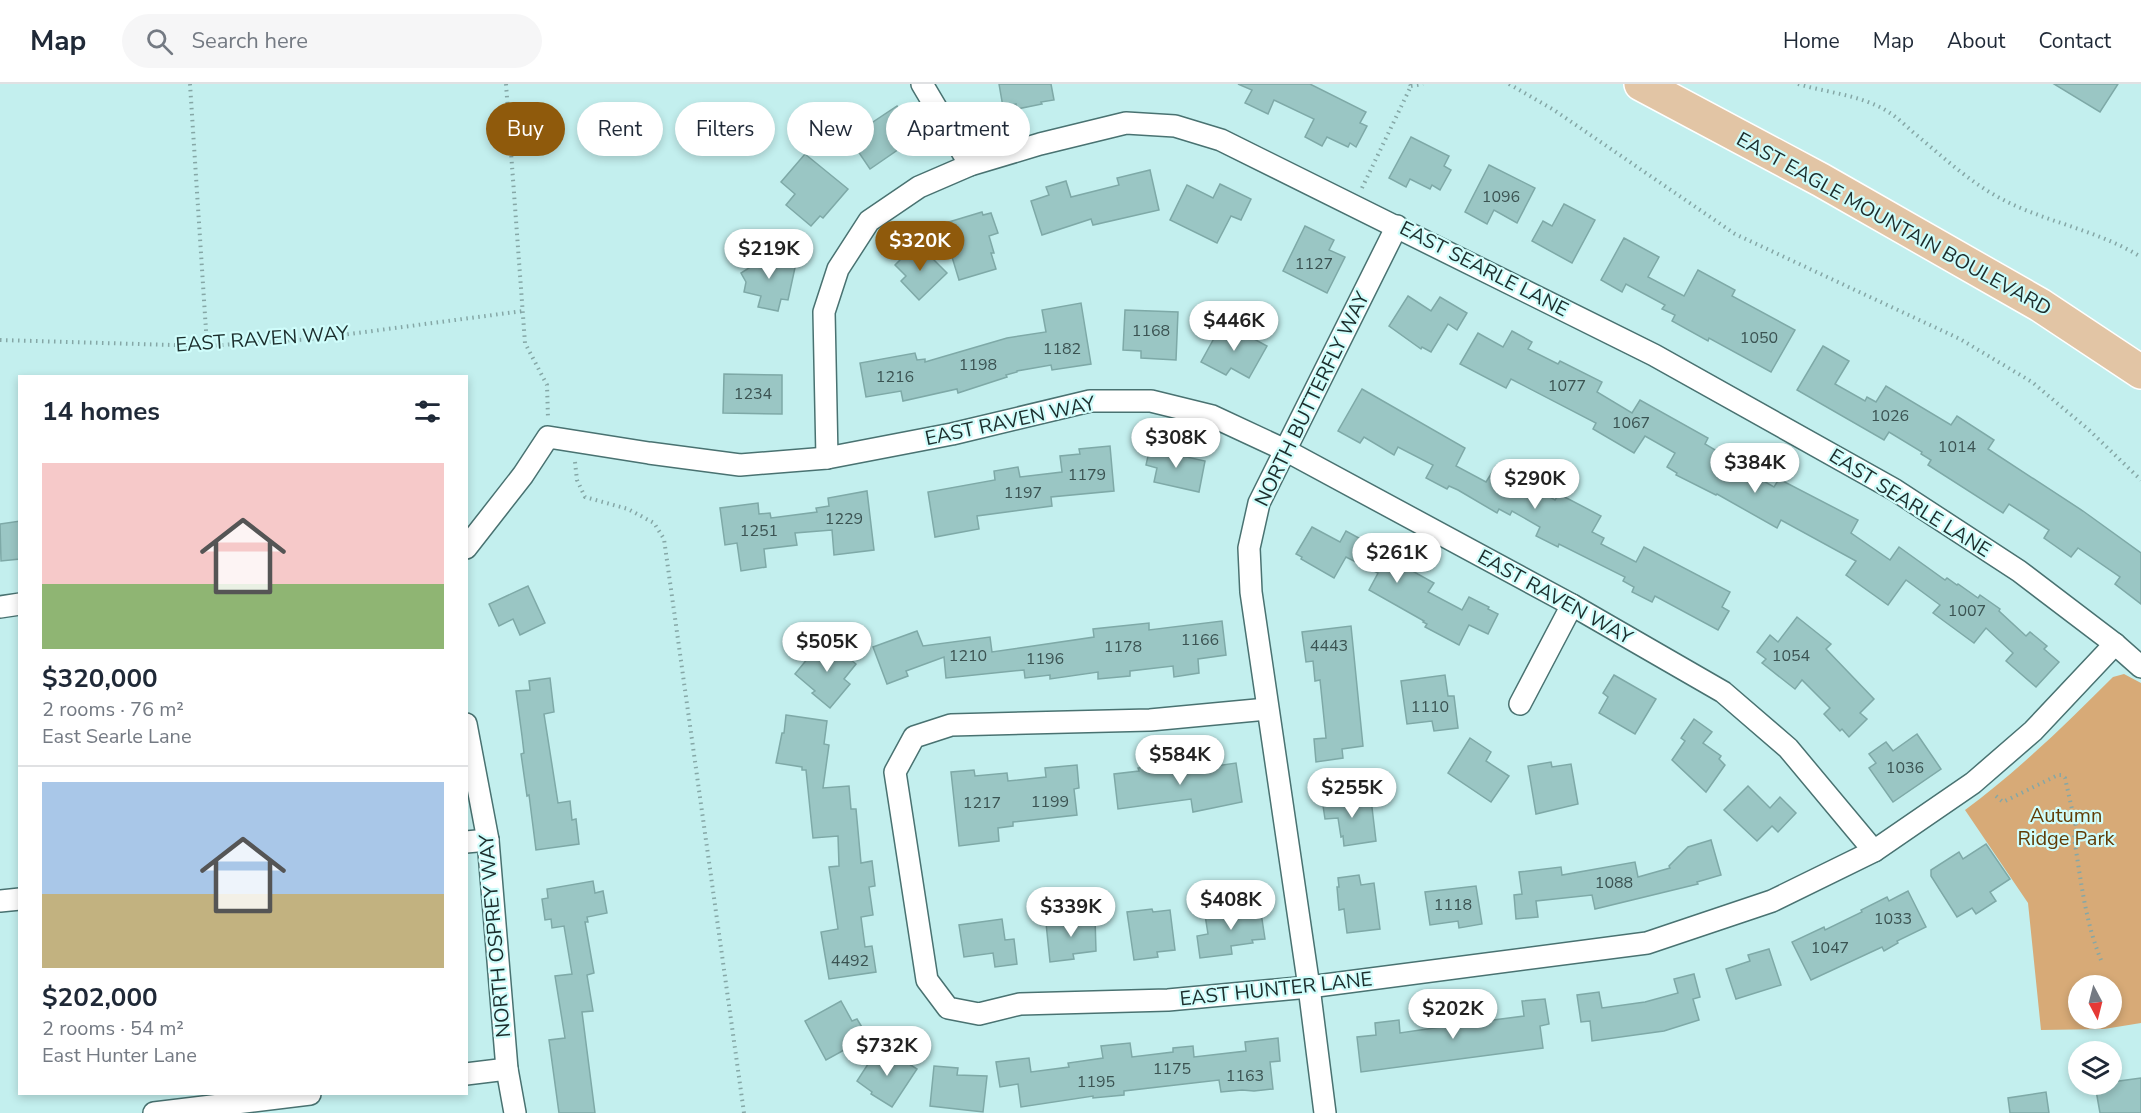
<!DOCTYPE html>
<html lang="en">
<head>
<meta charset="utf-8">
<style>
	body { margin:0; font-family:"Nunito Sans",sans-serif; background:#f6f6f7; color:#1f2937; height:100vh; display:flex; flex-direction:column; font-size:22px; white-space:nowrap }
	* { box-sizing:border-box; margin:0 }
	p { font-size:20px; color:#747a83 }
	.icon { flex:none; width:33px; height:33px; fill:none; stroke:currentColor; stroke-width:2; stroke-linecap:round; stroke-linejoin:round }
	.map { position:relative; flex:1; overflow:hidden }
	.details { position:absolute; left:18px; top:291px; width:450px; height:720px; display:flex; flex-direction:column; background:#fff; border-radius:0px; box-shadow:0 3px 9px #0003 }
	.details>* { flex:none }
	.hud { position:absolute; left:486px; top:18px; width:570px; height:54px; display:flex; gap:12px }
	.needle { width:39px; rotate:173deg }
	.tools { position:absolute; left:2068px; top:891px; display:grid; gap:12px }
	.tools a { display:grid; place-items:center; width:54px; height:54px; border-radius:50%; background:#fff; box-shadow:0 3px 9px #0003; font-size:30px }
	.price { position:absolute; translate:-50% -51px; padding:0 14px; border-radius:21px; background:#fff; color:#222; font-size:20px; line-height:39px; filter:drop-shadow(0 2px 3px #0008) }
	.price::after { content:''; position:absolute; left:50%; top:36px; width:18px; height:14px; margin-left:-9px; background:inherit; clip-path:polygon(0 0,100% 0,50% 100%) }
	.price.on { background:#8f5a0c; color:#fff }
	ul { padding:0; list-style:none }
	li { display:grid; align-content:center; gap:12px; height:318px; padding:0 24px }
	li+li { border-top:2px solid #e0e1e3 }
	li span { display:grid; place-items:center; height:186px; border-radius:0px; color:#555 }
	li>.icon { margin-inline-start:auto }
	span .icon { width:108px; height:108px; fill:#fffc; stroke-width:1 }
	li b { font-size:26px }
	h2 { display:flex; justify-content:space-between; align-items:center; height:72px; padding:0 24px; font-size:26px }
	.pill { padding:0 21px; border-radius:27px; background:#fff; box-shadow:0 3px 9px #0003; font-size:21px; line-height:54px }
	.pill.on { background:#8f5a0c; color:#fff }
	header { display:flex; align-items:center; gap:36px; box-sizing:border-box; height:84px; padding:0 30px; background:#fff; border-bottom:2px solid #e0e1e3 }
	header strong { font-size:28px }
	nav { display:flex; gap:33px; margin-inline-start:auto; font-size:21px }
	.search { width:420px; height:54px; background:#f6f6f7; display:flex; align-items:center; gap:15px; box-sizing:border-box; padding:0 21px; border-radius:33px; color:#747a83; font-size:22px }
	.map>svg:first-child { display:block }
</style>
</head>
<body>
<header>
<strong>Map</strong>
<div class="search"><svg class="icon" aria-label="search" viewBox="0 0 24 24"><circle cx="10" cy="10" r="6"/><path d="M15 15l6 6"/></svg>Search here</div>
<nav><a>Home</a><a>Map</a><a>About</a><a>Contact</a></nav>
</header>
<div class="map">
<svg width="2141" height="1029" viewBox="0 0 2141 1029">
	<rect width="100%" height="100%" fill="#c3efee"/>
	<path fill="#d7aa77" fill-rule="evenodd" d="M2124,590L2141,599V939L2104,945L2041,946L2028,819L1965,726C2019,686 2066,640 2113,593ZM2079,902H2112V934H2079Z"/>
	<g fill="#9ac6c4" stroke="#7ea9a7" stroke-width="1.5">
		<polygon points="999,0 1051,0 1054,16 1041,18 1042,20 1017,25 1016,20 1003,23"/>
		<polygon points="1238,0 1310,0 1366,28 1360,39 1367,42 1356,63 1350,59 1348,63 1327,53 1322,62 1305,53 1314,35 1274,16 1268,30 1245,19 1252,6"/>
		<polygon points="2054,0 2118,0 2100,28"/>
		<polygon points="897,22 915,49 910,53 912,56 870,85 849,54"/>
		<polygon points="1411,53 1449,72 1444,82 1451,86 1440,106 1432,101 1430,105 1410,95 1406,103 1389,94"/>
		<polygon points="805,70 848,105 823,134 820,132 811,142 786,121 795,110 781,98"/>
		<polygon points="1489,81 1535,104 1517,139 1494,126 1487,140 1465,128"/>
		<polygon points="1150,86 1159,126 1093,141 1091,135 1042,151 1031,117 1049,111 1046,103 1066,97 1071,113 1119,101 1117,94"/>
		<polygon points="1220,100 1251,115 1241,136 1231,132 1217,159 1170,136 1187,101 1213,114"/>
		<polygon points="1564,120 1595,136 1572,179 1532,157 1543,137 1552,142"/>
		<polygon points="982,128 983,131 991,129 998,149 989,152 994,169 991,169 996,185 959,196 942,140"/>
		<polygon points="1305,142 1334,156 1329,166 1345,173 1327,209 1283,187"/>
		<polygon points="1624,154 1659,173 1648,193 1684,212 1698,186 1735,206 1732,212 1795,246 1771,288 1709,254 1708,257 1672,237 1675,231 1662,225 1665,221 1626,200 1622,208 1601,196"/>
		<polygon points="915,161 929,171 947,189 919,216 901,197 906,192 895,181"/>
		<polygon points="753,170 796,179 788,216 781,215 778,227 758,223 761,212 744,208 746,198 741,189 749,184"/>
		<polygon points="1408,212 1431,227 1440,213 1467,229 1457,246 1448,240 1431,268 1422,263 1421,265 1389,242"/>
		<polygon points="1081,219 1091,280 1052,286 1051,281 1017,287 1017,288 1006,291 1007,293 958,309 957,305 903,317 901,307 866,313 860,279 915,269 917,276 925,275 925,278 1007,254 1046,248 1042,226"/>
		<polygon points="1125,226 1178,228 1176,276 1141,274 1141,267 1123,266"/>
		<polygon points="1223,238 1267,262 1249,294 1231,284 1226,291 1201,278"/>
		<polygon points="1512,247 1532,258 1528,265 1558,280 1560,277 1602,298 1597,308 1632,329 1640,316 1708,354 1705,360 1717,367 1716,370 1774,403 1779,395 1858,436 1851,449 1890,476 1899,463 1945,496 1947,494 1957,501 1958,500 1978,514 1980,511 2000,525 1999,527 2026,552 2030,548 2047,562 2044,565 2059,578 2036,603 2006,577 2013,569 1986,544 1974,559 1933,529 1940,521 1906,496 1888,521 1846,491 1856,477 1781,436 1777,444 1717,410 1716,411 1676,391 1677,389 1667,383 1675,369 1645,352 1634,369 1593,345 1596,339 1511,295 1506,304 1460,280 1478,249 1503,263"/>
		<polygon points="1823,262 1849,277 1835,300 1865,317 1867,313 1876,318 1886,302 1951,341 1957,332 1994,356 1988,365 2083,427 2141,469 2141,520 2115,500 2120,493 2078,464 2071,473 2044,454 2049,446 2009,420 2003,429 1928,381 1931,376 1921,370 1922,368 1889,348 1884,356 1797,306"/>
		<polygon points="724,290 782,291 782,330 723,329"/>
		<polygon points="1362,305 1465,364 1456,382 1486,398 1496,382 1555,416 1559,410 1601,432 1592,448 1604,454 1601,460 1636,478 1644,463 1730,508 1722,523 1729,527 1718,546 1655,512 1652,518 1632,508 1634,503 1623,497 1625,493 1559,460 1558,463 1536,452 1540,443 1512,427 1510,431 1499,425 1497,429 1458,406 1449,402 1447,405 1426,394 1433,381 1398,363 1394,371 1364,353 1360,359 1338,347"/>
		<polygon points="1110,362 1114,407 1051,413 1052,422 977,432 979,445 935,453 928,408 995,396 994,387 1018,383 1020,393 1062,388 1060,372 1080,370 1079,365"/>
		<polygon points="1150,363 1162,365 1162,363 1182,367 1182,372 1205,377 1199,408 1154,398 1157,384 1146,381"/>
		<polygon points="867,407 874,466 834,471 832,446 795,449 797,461 764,465 766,483 741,487 737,459 725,461 720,424 758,419 759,430 770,429 771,434 817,428 816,424 829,422 828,414"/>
		<polygon points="20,437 20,475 1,477 0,440"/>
		<polygon points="1312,443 1340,458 1346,447 1390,471 1391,469 1410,480 1407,484 1434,499 1428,508 1462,526 1469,513 1489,523 1488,525 1498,530 1488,550 1469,541 1459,561 1425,543 1427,540 1423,538 1424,537 1369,506 1378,489 1346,473 1334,494 1301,475 1302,473 1296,470"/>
		<polygon points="528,502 545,539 520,551 513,535 499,542 489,520"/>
		<polygon points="1797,533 1831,560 1826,565 1874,615 1860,629 1867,635 1849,653 1842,645 1840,647 1824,630 1830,624 1802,596 1795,605 1762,579 1766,575 1757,568 1770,551 1778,558"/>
		<polygon points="1222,537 1226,571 1198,575 1199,589 1174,593 1173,582 1130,587 1130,592 1098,595 1098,588 1050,595 1050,591 1025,594 1024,586 946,594 944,573 906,587 908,592 887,600 873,563 917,547 923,562 990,553 992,568 1094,553 1093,545 1149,539 1149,546"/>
		<polygon points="1351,542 1363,662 1342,665 1343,674 1316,678 1314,655 1326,654 1320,596 1315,597 1313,577 1306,578 1302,548"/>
		<polygon points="826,556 856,580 844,595 850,600 830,624 812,609 815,607 795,590 813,568 815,569"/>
		<polygon points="1445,591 1448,612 1454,612 1458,644 1434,647 1432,637 1407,640 1401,597"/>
		<polygon points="1614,591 1656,615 1635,650 1599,629 1608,613 1603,609"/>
		<polygon points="550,594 554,628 544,630 558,719 570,717 572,736 576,735 579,760 536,766 529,711 527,712 521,670 524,669 522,652 516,607 530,606 529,597"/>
		<polygon points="786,631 827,637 824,660 829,661 823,704 849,702 851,725 856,725 861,779 872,777 875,802 869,803 873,831 861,833 865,863 872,862 876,888 829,895 821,848 838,845 829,783 839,782 838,752 813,754 806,686 802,686 802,683 776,679 782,649 784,649"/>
		<polygon points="1694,635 1712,648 1703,659 1721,672 1719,675 1725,681 1706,708 1672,676 1685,657 1681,654"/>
		<polygon points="1917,650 1941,685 1893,718 1869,684 1876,679 1869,670 1886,658 1893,667"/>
		<polygon points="1470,654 1491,668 1486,677 1509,692 1491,718 1448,689"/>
		<polygon points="1215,676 1216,682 1236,679 1242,718 1193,728 1191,715 1118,725 1114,690 1139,687 1138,684 1159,681 1160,684"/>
		<polygon points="1551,678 1552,683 1571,680 1578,720 1536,730 1528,682"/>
		<polygon points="1077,681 1079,704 1074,705 1077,731 1013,738 1013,742 998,744 999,757 959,762 951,688 974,686 975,692 1007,689 1008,697 1046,693 1045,684"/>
		<polygon points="1748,702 1770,724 1780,713 1796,729 1778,748 1772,742 1757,757 1724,726"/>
		<polygon points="1347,712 1348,719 1371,715 1376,757 1344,762 1343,752 1341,753 1338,734 1325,735 1322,715"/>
		<polygon points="1711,756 1721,791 1697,798 1698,800 1595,825 1592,811 1536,817 1538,833 1516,835 1514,811 1522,810 1519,788 1561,783 1562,791 1635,778 1638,793 1670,784 1669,782 1688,763"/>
		<polygon points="1986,760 2010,795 1990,808 1996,817 1976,830 1972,824 1957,833 1931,792 1931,786 1959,768 1963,775"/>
		<polygon points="1359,791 1361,801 1374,799 1380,845 1347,849 1344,825 1339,826 1337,803 1339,803 1338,794"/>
		<polygon points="593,797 595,809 603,807 607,829 587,833 588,838 585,838 594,889 587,891 593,927 582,928 595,1029 559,1029 549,956 565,954 555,892 572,890 564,842 552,844 551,835 545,836 542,815 548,814 547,805"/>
		<polygon points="1476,802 1482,840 1459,844 1458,837 1430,841 1425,808"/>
		<polygon points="1908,807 1926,843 1897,857 1898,859 1884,867 1882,863 1811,896 1792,858 1824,843 1825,846 1862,828 1861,826 1887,813 1889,817"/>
		<polygon points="1260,822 1265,855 1252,856 1253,859 1231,862 1232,870 1200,874 1197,852 1208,850 1205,831"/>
		<polygon points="1152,825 1153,828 1170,826 1175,866 1157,868 1158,873 1134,876 1127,828"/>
		<polygon points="1095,833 1096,867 1073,870 1074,875 1050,878 1046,839"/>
		<polygon points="1002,835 1005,856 1014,855 1017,880 995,883 993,869 964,873 959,841"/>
		<polygon points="1769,865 1781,901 1736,915 1726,885 1750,877 1748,871"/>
		<polygon points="1694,890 1700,913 1693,915 1699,936 1664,947 1592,957 1590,937 1581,938 1577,911 1599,908 1602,924 1645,918 1678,909 1674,895"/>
		<polygon points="1545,915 1549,940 1540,942 1543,964 1361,988 1357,953 1376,951 1375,939 1399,936 1400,949 1454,941 1453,928 1468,926 1470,939 1524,932 1522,917"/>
		<polygon points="841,917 852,937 857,935 868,953 826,976 805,937"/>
		<polygon points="1278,954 1280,977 1270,978 1273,1005 1254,1007 1242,1006 1221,1008 1219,996 1124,1007 1124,1011 1093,1014 1093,1012 1021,1023 1018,1000 1000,1003 996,978 1029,974 1031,988 1069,983 1068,979 1103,974 1101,962 1130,959 1132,973 1173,968 1173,964 1193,962 1194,973 1246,967 1245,958"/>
		<polygon points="879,963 899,977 900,974 917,985 892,1023 871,1010 872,1008 857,997"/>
		<polygon points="934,982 958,984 957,991 987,992 983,1028 930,1022"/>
		<polygon points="2141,994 2141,1029 2100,1029 2095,1001 2112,1000 2112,998"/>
		<polygon points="2046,1008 2049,1029 2010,1029 2008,1014"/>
	</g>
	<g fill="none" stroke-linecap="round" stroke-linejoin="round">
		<g stroke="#497271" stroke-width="24">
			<g id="street">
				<polyline points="922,0 970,81"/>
				<polyline points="827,374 824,228 838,185 869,137 919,103 970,81 1040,60 1126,39 1175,42 1221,56 1654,271 1895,406 2019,487 2115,560 2141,583"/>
				<polyline points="466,464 523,391 548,353 649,369 740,381 827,374 952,350 1090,317 1151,317 1212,332 1285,366 1572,521 1723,608 1788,664 1874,767"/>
				<polyline points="0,523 20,520"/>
				<polyline points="1520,620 1572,521"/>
				<polyline points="1267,625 1150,636 951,641 914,653 895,688 927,896 948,924 979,930 1020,920 1168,916 1309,903 1647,859 1772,817 1874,767 1973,699 2033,647 2115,560"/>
				<polyline points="466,640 488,756 507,985 515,1029"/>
				<polyline points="466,758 488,756"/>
				<polyline points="0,817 20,815"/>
				<polyline points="466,990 507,985"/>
				<polyline points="154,1029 310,1010"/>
				<polyline points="1325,1029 1309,903 1251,508 1249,464 1259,419 1397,142"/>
			</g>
		</g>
		<g stroke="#fff" stroke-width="36">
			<polyline id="primary" points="1641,0 1821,96 2040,221 2141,288"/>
		</g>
		<g stroke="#85a7a6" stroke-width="4" stroke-dasharray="1.5 4.5" stroke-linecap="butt">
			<polyline points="190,0 207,262"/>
			<polyline points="506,0 525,259 547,301 548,334"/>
			<polyline points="1509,0 1554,26 1735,150 1960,255 2032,298 2089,346 2141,396"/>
			<path d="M1798,0C1828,9 1863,11 1890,29C1898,34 1906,42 1914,49C1941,71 1967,96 1998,113C2043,138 2096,145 2141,173"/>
			<polyline points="1411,2 1423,0"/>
			<polyline points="1362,104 1411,2 1410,0"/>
			<polyline points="0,256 207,262 312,255 523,227"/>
			<polyline points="575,378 577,396 585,413 628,425 654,439 664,455 744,1029"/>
			<path d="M1996,712L2003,718L2058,691H2062L2065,694L2076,743L2074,754C2081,796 2085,837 2101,876"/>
		</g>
		<use href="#street" stroke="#fff" stroke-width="21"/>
		<use href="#primary" stroke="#e2c5a5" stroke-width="33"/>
	</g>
	<g text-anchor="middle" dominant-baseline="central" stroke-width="4.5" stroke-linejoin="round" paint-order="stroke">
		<g font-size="16" fill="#3b5352">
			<text x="1501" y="113">1096</text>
			<text x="1314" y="180">1127</text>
			<text x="1151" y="247">1168</text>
			<text x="1759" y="254">1050</text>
			<text x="1062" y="265">1182</text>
			<text x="978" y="281">1198</text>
			<text x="895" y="293">1216</text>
			<text x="1567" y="302">1077</text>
			<text x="753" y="310">1234</text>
			<text x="1890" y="332">1026</text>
			<text x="1631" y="339">1067</text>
			<text x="1957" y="363">1014</text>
			<text x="1087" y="391">1179</text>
			<text x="1023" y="409">1197</text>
			<text x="844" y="435">1229</text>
			<text x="759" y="447">1251</text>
			<text x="1967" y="527">1007</text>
			<text x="1200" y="556">1166</text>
			<text x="1329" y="562">4443</text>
			<text x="1123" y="563">1178</text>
			<text x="968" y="572">1210</text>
			<text x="1791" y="572">1054</text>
			<text x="1045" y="575">1196</text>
			<text x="1430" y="623">1110</text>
			<text x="1905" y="684">1036</text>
			<text x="1050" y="718">1199</text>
			<text x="982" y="719">1217</text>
			<text x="1614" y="799">1088</text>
			<text x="1453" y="821">1118</text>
			<text x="1893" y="835">1033</text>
			<text x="1830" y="864">1047</text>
			<text x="850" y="877">4492</text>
			<text x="1172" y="985">1175</text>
			<text x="1245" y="992">1163</text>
			<text x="1096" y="998">1195</text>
		</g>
		<g font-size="20" fill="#1b2d2c" stroke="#d0fdfb">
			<text transform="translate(1894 140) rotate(29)">EAST EAGLE MOUNTAIN BOULEVARD</text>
			<text transform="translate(1484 185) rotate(27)">EAST SEARLE LANE</text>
			<text transform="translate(262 255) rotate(-4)">EAST RAVEN WAY</text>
			<text transform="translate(1312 315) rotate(-64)">NORTH BUTTERFLY WAY</text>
			<text transform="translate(1010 337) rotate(-12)">EAST RAVEN WAY</text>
			<text transform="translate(1910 419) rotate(32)">EAST SEARLE LANE</text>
			<text transform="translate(1555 513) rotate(29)">EAST RAVEN WAY</text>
			<text transform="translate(495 852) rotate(-95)">NORTH OSPREY WAY</text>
			<text transform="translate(1276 905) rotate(-6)">EAST HUNTER LANE</text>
		</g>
		<g font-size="20" fill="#603b04" stroke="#d0fdfb">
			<text x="2066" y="731">Autumn<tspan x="2066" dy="23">Ridge Park</tspan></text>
		</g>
	</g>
</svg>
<div class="tools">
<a><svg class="needle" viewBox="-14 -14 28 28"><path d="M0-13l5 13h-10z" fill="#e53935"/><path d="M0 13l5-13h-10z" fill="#747a83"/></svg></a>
<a><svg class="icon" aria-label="layers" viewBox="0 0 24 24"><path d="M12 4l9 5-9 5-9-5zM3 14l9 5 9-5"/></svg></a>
</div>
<b class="price on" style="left:920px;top:188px">$320K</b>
<b class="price" style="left:769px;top:196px">$219K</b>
<b class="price" style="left:1234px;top:268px">$446K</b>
<b class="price" style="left:1176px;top:385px">$308K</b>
<b class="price" style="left:1755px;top:410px">$384K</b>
<b class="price" style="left:1535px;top:426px">$290K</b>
<b class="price" style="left:1397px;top:500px">$261K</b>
<b class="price" style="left:827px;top:589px">$505K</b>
<b class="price" style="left:1180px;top:702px">$584K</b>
<b class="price" style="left:1352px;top:735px">$255K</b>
<b class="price" style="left:1231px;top:847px">$408K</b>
<b class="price" style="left:1071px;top:854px">$339K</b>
<b class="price" style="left:1453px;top:956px">$202K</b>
<b class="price" style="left:887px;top:993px">$732K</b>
<div class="hud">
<a class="pill on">Buy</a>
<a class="pill">Rent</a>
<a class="pill">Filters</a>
<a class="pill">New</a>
<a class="pill">Apartment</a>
</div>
<section class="details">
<h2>14 homes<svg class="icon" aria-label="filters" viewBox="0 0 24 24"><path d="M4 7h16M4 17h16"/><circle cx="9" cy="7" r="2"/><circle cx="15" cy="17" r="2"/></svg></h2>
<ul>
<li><span style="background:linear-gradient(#f6c9c9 65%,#8fb573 0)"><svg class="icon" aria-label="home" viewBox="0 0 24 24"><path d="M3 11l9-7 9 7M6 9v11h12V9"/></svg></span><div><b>$320,000</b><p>2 rooms · 76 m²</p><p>East Searle Lane</p></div></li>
<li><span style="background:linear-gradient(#a9c7e8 60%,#c2b280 0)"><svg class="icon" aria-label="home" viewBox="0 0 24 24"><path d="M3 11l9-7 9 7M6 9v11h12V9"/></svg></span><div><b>$202,000</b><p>2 rooms · 54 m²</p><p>East Hunter Lane</p></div></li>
</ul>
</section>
</div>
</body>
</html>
